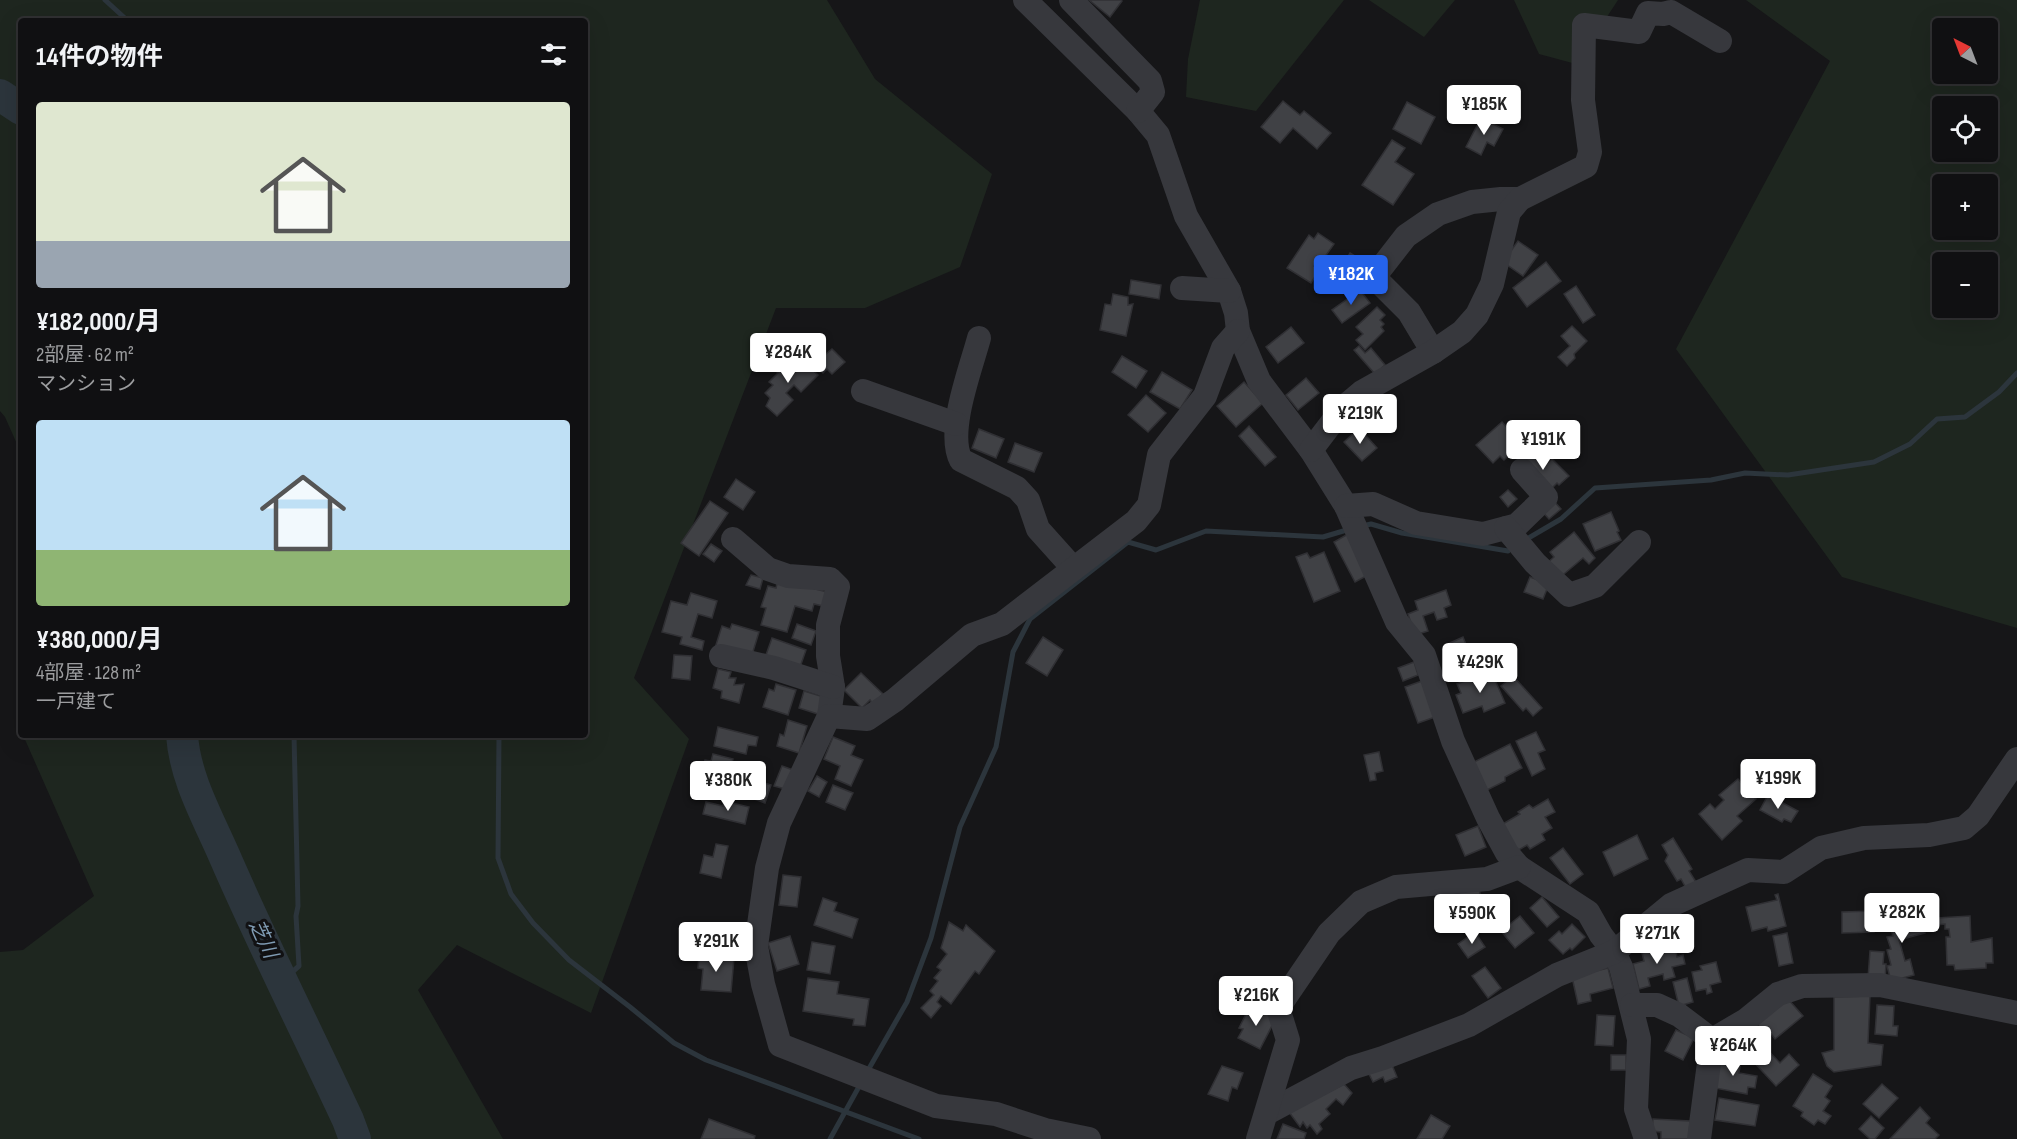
<!DOCTYPE html>
<html lang="ja">
<head>
<meta charset="utf-8">
<style>
	body { margin:0; font-family:"Sofia Sans Condensed","Noto Sans JP",sans-serif; background:#19191b; color:#f1f3f6; height:100vh; display:flex; flex-direction:column; font-size:22px; white-space:nowrap }
	* { box-sizing:border-box; margin:0 }
	p { font-size:20px; color:#9c9d9f }
	.icon { flex:none; width:33px; height:33px; fill:none; stroke:currentColor; stroke-width:2; stroke-linecap:round; stroke-linejoin:round }
	.map { position:relative; flex:1; overflow:hidden }
	.drawer { position:absolute; left:18px; top:18px; width:570px; height:720px; display:flex; flex-direction:column; background:#101012; border-radius:6px; box-shadow:0 6px 24px #0002,0 0 0 2px #303032 }
	.drawer>* { flex:none }
	.needle { width:39px; rotate:318deg }
	.tools { position:absolute; left:1932px; top:18px; display:grid; gap:12px }
	.tools a { display:grid; place-items:center; width:66px; height:66px; border-radius:6px; background:#101012; box-shadow:0 6px 24px #0002,0 0 0 2px #303032; font-size:30px }
	.price { position:absolute; translate:-50% -51px; padding:0 14px; border-radius:6px; background:#fff; color:#222; font-size:20px; line-height:39px; filter:drop-shadow(0 2px 3px #0008) }
	.price::after { content:''; position:absolute; left:50%; top:36px; width:18px; height:14px; margin-left:-9px; background:inherit; clip-path:polygon(0 0,100% 0,50% 100%) }
	.price.on { background:#2563eb; color:#fff }
	ul { padding:0; list-style:none }
	li { display:grid; align-content:center; gap:12px; height:318px; padding:0 18px }
	li span { display:grid; place-items:center; height:186px; border-radius:6px; color:#555 }
	li>.icon { margin-inline-start:auto }
	span .icon { width:108px; height:108px; fill:#fffc; stroke-width:1 }
	li b { font-size:26px }
	h2 { display:flex; justify-content:space-between; align-items:center; height:72px; padding:0 18px; font-size:26px }
	.map>svg:first-child { display:block }
</style>
</head>
<body>
<div class="map">
<svg width="2017" height="1139" viewBox="0 0 2017 1139">
	<rect width="100%" height="100%" fill="#161618"/>
	<g fill="#1e261f" fill-rule="evenodd">
		<polygon points="0,0 827,0 875,79 992,174 960,267 865,308 776,308 634,678 689,739 591,1013 457,945 418,990 503,1139 0,1139 0,952 23,950 94,896 23,735 585,735 585,21 21,21 21,453 5,417 0,411"/>
		<polygon points="1200,0 1344,0 1256,111 1186,97 1188,59"/>
		<polygon points="1369,0 1455,0 1424,37"/>
		<polygon points="1514,0 1618,0 1576,64 1539,54"/>
		<path d="M1746,0H2017V628L1842,577L1676,349L1830,61ZM1988,28V74H1942V28ZM1988,106V152H1942V106ZM1942,184H1988V230H1942ZM1988,262V308H1942V262Z"/>
	</g>
	<g fill="none" stroke-linecap="round" stroke-linejoin="round">
		<g stroke="#2c353c" stroke-width="5">
			<polyline points="105,0 128,21"/>
			<polyline points="1362,526 1371,524 1402,533 1508,551"/>
			<polyline points="1525,540 1561,519 1595,488 1711,480 1745,473 1788,475 1874,462 1910,444 1937,419 1965,417 1999,392 2017,373"/>
			<polyline points="499,735 498,858 511,894 533,923 569,960 630,1007 674,1043 706,1060 919,1139"/>
			<polyline points="283,980 299,966 296,916 298,906 294,735"/>
			<polyline points="867,1072 907,1002 931,938 960,827 996,747 1013,652 1030,619 1128,542 1156,550 1206,531 1323,537 1350,529"/>
			<polyline points="830,1139 861,1083"/>
		</g>
		<g stroke="#2c353c" stroke-width="32">
			<polyline points="0,95 21,109"/>
			<path d="M182,735C185,778 207,816 224,855C263,945 307,1032 348,1120L355,1139"/>
		</g>
	</g>
	<g fill="#404145" stroke="#303034" stroke-width="1.5">
		<polygon points="1089,0 1121,0 1122,1 1110,17"/>
		<polygon points="1283,101 1300,115 1304,111 1331,133 1317,149 1293,128 1280,143 1261,127"/>
		<polygon points="1407,102 1435,117 1421,144 1393,129"/>
		<polygon points="1481,118 1503,129 1494,146 1487,142 1481,155 1466,147"/>
		<polygon points="1392,140 1405,148 1395,162 1414,174 1393,205 1362,185"/>
		<polygon points="1318,233 1334,244 1324,258 1321,256 1314,266 1319,270 1311,283 1287,268 1309,235 1314,239"/>
		<polygon points="1518,241 1538,255 1523,276 1503,262"/>
		<polygon points="1350,253 1365,262 1357,276 1342,267"/>
		<polygon points="1546,262 1561,281 1527,307 1513,288"/>
		<polygon points="1131,280 1161,285 1159,299 1129,294"/>
		<polygon points="1576,286 1595,315 1583,323 1564,294"/>
		<polygon points="1360,290 1370,303 1342,323 1332,310"/>
		<polygon points="1113,294 1128,297 1128,305 1133,304 1126,336 1100,330 1105,304 1111,305"/>
		<polygon points="1377,307 1385,315 1380,320 1384,324 1381,327 1384,331 1365,350 1356,340 1363,334 1356,327"/>
		<polygon points="1572,326 1587,341 1574,354 1575,358 1567,366 1558,357 1570,346 1561,336"/>
		<polygon points="1291,327 1304,343 1278,363 1266,347"/>
		<polygon points="810,337 826,354 832,349 845,362 832,374 827,369 823,373 799,348"/>
		<polygon points="1359,346 1365,353 1371,348 1385,365 1375,374 1354,350"/>
		<polygon points="798,356 818,375 801,392 794,385 786,393 793,400 777,416 766,406 770,398 765,393 773,385 769,382 778,373 776,371 787,360 791,364"/>
		<polygon points="1122,356 1147,371 1136,388 1112,372"/>
		<polygon points="1162,372 1192,390 1180,409 1150,392"/>
		<polygon points="1306,378 1319,393 1298,410 1286,395"/>
		<polygon points="1244,382 1263,403 1236,427 1217,406"/>
		<polygon points="1146,395 1166,413 1148,432 1128,415"/>
		<polygon points="1502,422 1516,438 1512,441 1518,447 1504,460 1500,456 1493,463 1476,445"/>
		<polygon points="1249,426 1276,457 1265,466 1239,436"/>
		<polygon points="1359,428 1377,448 1362,461 1344,442"/>
		<polygon points="979,429 1004,439 996,458 972,448"/>
		<polygon points="1015,443 1042,453 1034,472 1008,462"/>
		<polygon points="1525,449 1529,453 1531,451 1545,465 1552,459 1569,476 1559,485 1557,483 1548,492 1519,462 1524,458 1520,454"/>
		<polygon points="736,479 755,492 743,510 724,497"/>
		<polygon points="1508,490 1517,499 1508,507 1500,497"/>
		<polygon points="1551,498 1561,509 1549,519 1539,508"/>
		<polygon points="710,501 728,513 699,556 681,543"/>
		<polygon points="1611,512 1619,531 1617,532 1621,540 1595,551 1583,524"/>
		<polygon points="1574,532 1595,558 1589,564 1583,558 1558,579 1546,564 1554,557 1550,552"/>
		<polygon points="1348,534 1370,574 1355,582 1334,542"/>
		<polygon points="711,544 722,551 714,562 703,554"/>
		<polygon points="1324,552 1340,591 1314,602 1296,557 1307,553 1310,558"/>
		<polygon points="751,575 763,578 760,589 746,585"/>
		<polygon points="1530,577 1549,584 1543,599 1524,592"/>
		<polygon points="778,579 827,592 823,606 814,604 812,611 795,606 787,632 761,625 766,608 761,607 768,586 776,588"/>
		<polygon points="1446,590 1451,605 1444,608 1447,617 1437,620 1434,612 1423,616 1428,631 1415,635 1408,614 1418,610 1415,601"/>
		<polygon points="691,593 717,601 712,618 698,614 691,637 704,641 702,650 680,644 682,637 662,632 671,601 687,605"/>
		<polygon points="732,624 759,632 751,658 715,648 722,626 730,629"/>
		<polygon points="797,624 816,631 811,645 792,638"/>
		<polygon points="1043,637 1063,650 1047,676 1026,663"/>
		<polygon points="1463,637 1471,657 1458,663 1450,643"/>
		<polygon points="772,638 806,650 798,673 766,655"/>
		<polygon points="674,655 692,656 690,680 672,678"/>
		<polygon points="1414,662 1418,675 1403,681 1398,668"/>
		<polygon points="718,669 731,672 729,678 736,678 734,685 744,684 739,703 721,698 722,691 713,688"/>
		<polygon points="861,673 883,694 873,704 870,700 862,708 844,690"/>
		<polygon points="1493,675 1505,703 1484,712 1482,706 1463,713 1456,695 1461,693 1457,684 1475,677 1477,681"/>
		<polygon points="1513,676 1542,708 1533,716 1526,708 1523,711 1501,686"/>
		<polygon points="1422,681 1435,717 1418,723 1405,687"/>
		<polygon points="776,684 796,690 788,715 763,707 769,689 774,691"/>
		<polygon points="804,691 827,698 821,715 799,708"/>
		<polygon points="788,720 807,726 799,753 777,746 780,734 784,736"/>
		<polygon points="718,727 758,737 756,746 748,745 746,754 714,746"/>
		<polygon points="1536,732 1545,750 1538,753 1545,769 1532,776 1516,741"/>
		<polygon points="833,737 855,746 851,755 863,760 851,786 835,779 840,766 824,759"/>
		<polygon points="1510,744 1522,768 1505,777 1505,781 1487,790 1474,762"/>
		<polygon points="1379,752 1383,771 1375,773 1376,780 1370,781 1364,755"/>
		<polygon points="713,754 733,759 724,793 698,786 705,760 711,761"/>
		<polygon points="782,766 796,771 789,790 774,786"/>
		<polygon points="817,776 827,782 819,797 808,791"/>
		<polygon points="1738,779 1756,799 1737,816 1742,821 1722,840 1699,814 1710,804 1715,809 1724,800 1719,795"/>
		<polygon points="758,781 771,785 765,803 752,798"/>
		<polygon points="833,785 853,793 845,810 826,802"/>
		<polygon points="1768,795 1798,811 1791,822 1784,819 1782,822 1760,810"/>
		<polygon points="1548,799 1555,812 1545,817 1552,828 1542,834 1545,840 1530,849 1527,845 1517,851 1501,825 1520,814 1518,812 1529,805 1533,808"/>
		<polygon points="724,801 749,807 745,824 703,814 706,802 723,806"/>
		<polygon points="1478,826 1486,847 1465,856 1456,835"/>
		<polygon points="1637,835 1648,859 1614,876 1603,852"/>
		<polygon points="1673,838 1692,869 1689,871 1696,882 1686,888 1681,879 1677,881 1665,861 1668,855 1662,845"/>
		<polygon points="716,844 728,846 721,878 700,873 704,855 713,857"/>
		<polygon points="1563,848 1583,874 1570,884 1550,858"/>
		<polygon points="783,875 801,877 797,907 779,905"/>
		<polygon points="1478,884 1483,908 1451,915 1446,896 1466,891"/>
		<polygon points="1778,894 1786,926 1768,931 1767,927 1752,931 1746,907 1777,900 1775,895"/>
		<polygon points="1542,897 1559,917 1547,927 1530,908"/>
		<polygon points="823,898 837,903 834,911 858,919 852,938 814,925"/>
		<polygon points="1873,911 1874,932 1842,933 1842,912"/>
		<polygon points="1903,912 1906,923 1912,922 1911,917 1920,914 1925,933 1899,940 1905,961 1910,959 1914,975 1891,981 1887,966 1891,965 1887,950 1891,949 1887,937 1893,936 1887,916"/>
		<polygon points="1520,916 1534,933 1515,948 1501,931"/>
		<polygon points="1970,916 1971,942 1992,938 1993,963 1986,963 1986,968 1955,970 1954,965 1947,965 1946,937 1950,937 1949,929 1945,929 1945,924 1937,925 1937,918"/>
		<polygon points="949,922 963,931 966,925 995,951 979,974 975,971 951,1004 941,996 937,1002 941,1006 931,1018 921,1008 934,995 930,991 938,981 934,978 941,970 937,967 947,954 941,948"/>
		<polygon points="1572,924 1585,937 1572,950 1570,948 1563,954 1549,940 1559,931 1562,934"/>
		<polygon points="694,930 750,932 749,949 694,948"/>
		<polygon points="1475,932 1485,947 1468,958 1458,944"/>
		<polygon points="1787,933 1793,963 1779,966 1773,936"/>
		<polygon points="790,936 799,964 777,971 768,943"/>
		<polygon points="812,942 835,946 830,974 807,970"/>
		<polygon points="1675,945 1677,957 1683,955 1685,964 1672,967 1675,977 1664,980 1663,974 1648,978 1650,986 1639,989 1633,964 1644,961 1642,953"/>
		<polygon points="1870,951 1884,952 1883,964 1886,964 1885,979 1868,978"/>
		<polygon points="699,955 734,958 731,992 701,990 703,969 698,968"/>
		<polygon points="1716,962 1721,982 1710,985 1712,992 1707,994 1706,989 1696,991 1692,972 1702,970 1700,966"/>
		<polygon points="1485,967 1501,988 1488,998 1472,976"/>
		<polygon points="1608,968 1613,988 1590,994 1591,1001 1578,1004 1572,977"/>
		<polygon points="808,978 839,982 837,994 869,999 865,1026 853,1025 854,1019 803,1011"/>
		<polygon points="1687,978 1693,1002 1679,1006 1673,982"/>
		<polygon points="1870,996 1868,1043 1883,1045 1881,1065 1834,1072 1827,1066 1822,1053 1834,1050 1834,997"/>
		<polygon points="1788,999 1803,1016 1775,1039 1769,1031 1765,1034 1757,1024"/>
		<polygon points="1877,1005 1894,1006 1893,1026 1898,1026 1897,1036 1875,1034"/>
		<polygon points="1250,1006 1276,1018 1260,1049 1238,1038 1243,1029 1239,1028"/>
		<polygon points="1597,1015 1615,1016 1613,1046 1595,1045"/>
		<polygon points="1676,1030 1694,1038 1683,1060 1665,1051"/>
		<polygon points="1763,1045 1780,1063 1789,1054 1799,1065 1776,1086 1750,1058"/>
		<rect x="1611" y="1055" width="15" height="15"/>
		<polygon points="1720,1057 1741,1061 1739,1073 1757,1076 1755,1088 1748,1087 1747,1094 1715,1088"/>
		<polygon points="1390,1060 1397,1077 1385,1082 1383,1077 1373,1082 1367,1070"/>
		<polygon points="1222,1066 1243,1073 1237,1089 1232,1087 1228,1101 1208,1094"/>
		<polygon points="1813,1074 1832,1086 1825,1097 1830,1101 1823,1111 1831,1116 1825,1124 1818,1120 1814,1125 1801,1116 1803,1112 1793,1106"/>
		<polygon points="1344,1084 1352,1093 1343,1105 1336,1099 1326,1109 1330,1114 1319,1124 1322,1129 1317,1134 1310,1125 1307,1128 1303,1122 1300,1127 1289,1112"/>
		<polygon points="1882,1084 1898,1098 1879,1118 1863,1104"/>
		<polygon points="1719,1098 1759,1105 1755,1126 1715,1120"/>
		<polygon points="1920,1107 1930,1118 1926,1123 1939,1135 1935,1139 1890,1139"/>
		<polygon points="1431,1115 1450,1126 1442,1139 1417,1139"/>
		<polygon points="1871,1116 1884,1128 1875,1139 1870,1139 1859,1129"/>
		<polygon points="709,1119 755,1136 754,1139 701,1139"/>
		<polygon points="1653,1119 1690,1121 1689,1139 1661,1139 1661,1132 1652,1131"/>
		<polygon points="1283,1124 1306,1133 1304,1139 1277,1139"/>
	</g>
	<g fill="none" stroke-linecap="round" stroke-linejoin="round">
		<g stroke="#37383d" stroke-width="24">
			<polyline points="1025,0 1138,111 1158,135 1186,216 1229,291 1236,313 1238,331 1259,381 1311,450 1346,506 1397,622 1424,655 1453,741 1488,818 1507,853 1519,867 1588,912 1601,935 1614,952 1621,967 1639,1039 1636,1109 1646,1139"/>
			<polyline points="1071,0 1150,81 1153,92 1138,111"/>
			<polyline points="1182,288 1229,291"/>
			<path d="M979,338C971,368 946,432 961,460L1017,488L1028,500L1038,529L1073,568"/>
			<polyline points="1433,352 1409,312 1374,277 1406,236 1438,214 1472,202 1501,199 1520,199"/>
			<polyline points="863,391 956,424"/>
			<polyline points="1311,450 1343,408 1362,392 1433,352 1462,332 1477,315 1492,284 1509,212 1520,199 1586,166 1590,152 1583,100 1584,25 1639,32 1648,13 1663,14 1671,12 1720,41"/>
			<polyline points="1346,506 1373,504 1416,523 1483,534 1517,525 1546,497 1522,470"/>
			<polyline points="1506,528 1535,563 1569,595 1595,586 1639,542"/>
			<polyline points="733,539 768,569 788,576 830,579 838,587 828,625 828,656 833,687 829,716"/>
			<polyline points="721,656 774,668 833,687"/>
			<polyline points="1632,1005 1657,1005 1679,1015 1712,1040 1746,1020 1778,994 1802,986 1880,985 2017,1013"/>
			<polyline points="1267,1113 1351,1068 1383,1058 1469,1025 1557,975 1614,952 1671,905 1748,870 1784,872 1821,848 1864,838 1929,835 1964,828 1978,816 2017,759"/>
			<polyline points="1089,1139 1045,1130 996,1114 936,1106 780,1045 763,984 756,946 767,868 779,823 829,716 867,719 895,700 972,635 1002,624 1136,521 1149,505 1159,455 1205,396 1223,348 1238,331"/>
			<polyline points="1258,1139 1288,1040 1278,1008 1329,933 1361,902 1396,887 1487,879 1519,867"/>
			<polyline points="1699,1139 1712,1040"/>
		</g>
	</g>
	<g text-anchor="middle" dominant-baseline="central" stroke-width="6" stroke-linejoin="round" paint-order="stroke">
		<g font-size="20" font-style="italic" fill="#7f9bb3" stroke="#111113">
			<text transform="translate(263 939) rotate(65)">芝川</text>
		</g>
	</g>
</svg>
<div class="tools">
<a><svg class="needle" viewBox="-14 -14 28 28"><path d="M0-13l5 13h-10z" fill="#e53935"/><path d="M0 13l5-13h-10z" fill="#9c9d9f"/></svg></a>
<a><svg class="icon" aria-label="locate" viewBox="0 0 24 24"><circle cx="12" cy="12" r="6"/><path d="M12 2v4M12 18v4M2 12h4M18 12h4"/></svg></a>
<a>+</a>
<a>−</a>
</div>
<b class="price" style="left:1484px;top:136px">¥185K</b>
<b class="price on" style="left:1351px;top:306px">¥182K</b>
<b class="price" style="left:788px;top:384px">¥284K</b>
<b class="price" style="left:1360px;top:445px">¥219K</b>
<b class="price" style="left:1543px;top:471px">¥191K</b>
<b class="price" style="left:1480px;top:694px">¥429K</b>
<b class="price" style="left:1778px;top:810px">¥199K</b>
<b class="price" style="left:728px;top:812px">¥380K</b>
<b class="price" style="left:1902px;top:944px">¥282K</b>
<b class="price" style="left:1472px;top:945px">¥590K</b>
<b class="price" style="left:1657px;top:965px">¥271K</b>
<b class="price" style="left:716px;top:973px">¥291K</b>
<b class="price" style="left:1256px;top:1027px">¥216K</b>
<b class="price" style="left:1733px;top:1077px">¥264K</b>
<section class="drawer">
<h2>14件の物件<svg class="icon" aria-label="filters" viewBox="0 0 24 24"><path d="M4 7h16M4 17h16"/><circle cx="9" cy="7" r="2"/><circle cx="15" cy="17" r="2"/></svg></h2>
<ul>
<li><span style="background:linear-gradient(#dfe7d0 75%,#9aa5b1 0)"><svg class="icon" aria-label="home" viewBox="0 0 24 24"><path d="M3 11l9-7 9 7M6 9v11h12V9"/></svg></span><div><b>¥182,000/月</b><p>2部屋 · 62 m²</p><p>マンション</p></div></li>
<li><span style="background:linear-gradient(#bfe0f5 70%,#8fb573 0)"><svg class="icon" aria-label="home" viewBox="0 0 24 24"><path d="M3 11l9-7 9 7M6 9v11h12V9"/></svg></span><div><b>¥380,000/月</b><p>4部屋 · 128 m²</p><p>一戸建て</p></div></li>
</ul>
</section>
</div>
</body>
</html>
